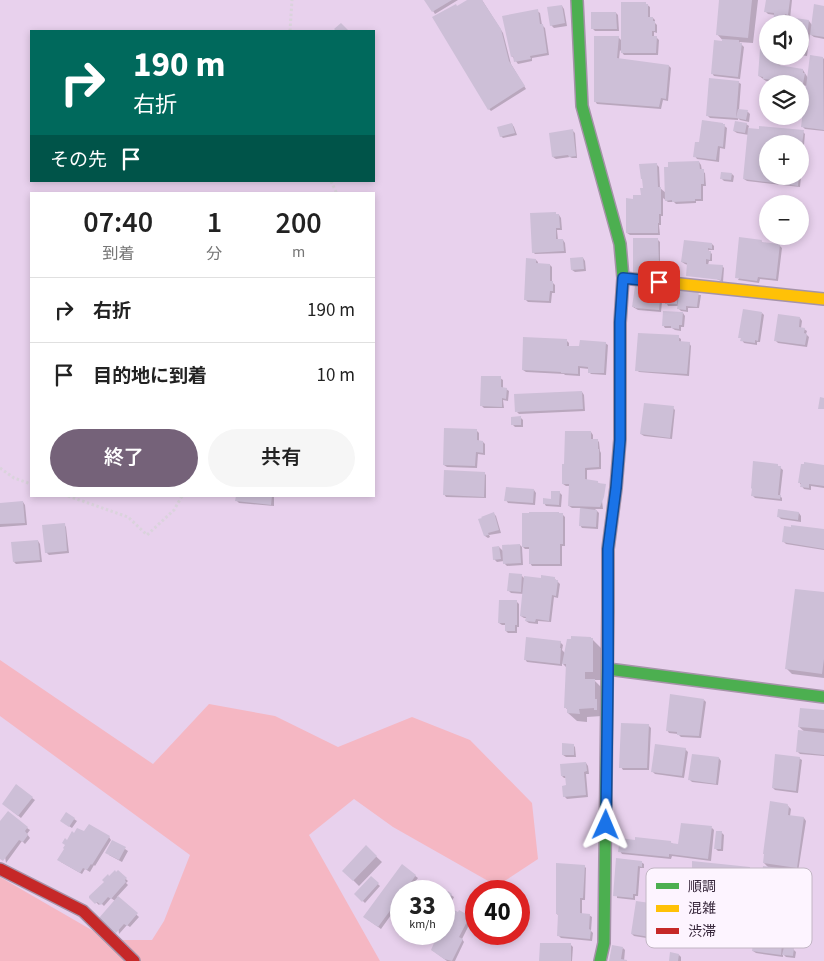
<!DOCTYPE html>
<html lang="ja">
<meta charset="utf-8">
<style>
:root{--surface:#fff;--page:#f6f6f6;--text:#222;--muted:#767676;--line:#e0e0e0;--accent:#756279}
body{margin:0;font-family:"Source Sans 3","Noto Sans JP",sans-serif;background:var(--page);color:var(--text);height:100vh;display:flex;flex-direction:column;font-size:19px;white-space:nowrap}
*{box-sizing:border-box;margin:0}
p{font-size:16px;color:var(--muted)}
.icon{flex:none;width:28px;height:28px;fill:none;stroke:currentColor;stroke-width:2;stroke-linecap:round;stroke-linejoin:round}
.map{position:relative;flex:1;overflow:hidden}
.side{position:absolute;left:30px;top:192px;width:345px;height:305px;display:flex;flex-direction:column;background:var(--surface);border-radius:0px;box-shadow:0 2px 8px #0003}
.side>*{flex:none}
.top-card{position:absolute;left:30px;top:30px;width:345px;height:152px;border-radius:0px;box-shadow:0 2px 8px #0003;background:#00695c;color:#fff;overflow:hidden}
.buttons{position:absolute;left:759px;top:15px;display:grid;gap:10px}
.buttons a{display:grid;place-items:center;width:50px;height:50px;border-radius:50%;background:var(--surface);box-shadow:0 2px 8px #0003;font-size:25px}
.speed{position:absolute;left:390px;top:880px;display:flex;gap:10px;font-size:25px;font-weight:700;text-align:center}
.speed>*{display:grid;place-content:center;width:65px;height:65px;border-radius:50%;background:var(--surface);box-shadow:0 2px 8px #0003;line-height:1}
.speed small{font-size:12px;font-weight:400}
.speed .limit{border:8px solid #d22;background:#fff;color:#111}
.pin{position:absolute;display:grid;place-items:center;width:42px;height:42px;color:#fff;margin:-21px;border-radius:10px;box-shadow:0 2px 8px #0006}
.me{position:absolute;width:55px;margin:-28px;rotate:1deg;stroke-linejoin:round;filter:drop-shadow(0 0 4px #0008)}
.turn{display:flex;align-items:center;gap:18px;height:105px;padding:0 20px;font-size:22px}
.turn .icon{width:65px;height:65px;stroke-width:2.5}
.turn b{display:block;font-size:35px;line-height:42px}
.then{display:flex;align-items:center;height:48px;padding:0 20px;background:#0003;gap:10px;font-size:19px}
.eta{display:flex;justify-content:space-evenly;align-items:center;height:85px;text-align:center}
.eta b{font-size:30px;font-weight:600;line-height:35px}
.primary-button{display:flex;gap:10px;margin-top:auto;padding:10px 20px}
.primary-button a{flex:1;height:58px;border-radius:30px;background:var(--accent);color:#fff;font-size:20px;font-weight:600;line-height:58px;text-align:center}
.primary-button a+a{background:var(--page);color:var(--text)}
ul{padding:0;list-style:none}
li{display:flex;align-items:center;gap:15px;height:65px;padding:0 20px;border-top:1px solid var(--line)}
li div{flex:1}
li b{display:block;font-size:19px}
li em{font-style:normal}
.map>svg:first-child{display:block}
.green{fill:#f5b7c3}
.shadow{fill:#0003;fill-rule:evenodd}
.building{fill:#cdbfd7}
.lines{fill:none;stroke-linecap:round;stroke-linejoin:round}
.fast-casing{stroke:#a593a8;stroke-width:14}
.slow-casing{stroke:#a593a8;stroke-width:14}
.jam-casing{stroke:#a593a8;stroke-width:14}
.path{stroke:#dad3dc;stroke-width:3;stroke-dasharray:2.5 2.5;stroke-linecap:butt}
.fast{stroke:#4caf50;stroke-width:11}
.slow{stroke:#ffc107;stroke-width:11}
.jam{stroke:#c62828;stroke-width:11}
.route-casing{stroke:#114b97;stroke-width:12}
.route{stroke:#1a73e8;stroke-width:9}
.key{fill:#fdf4ff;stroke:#c2b6c4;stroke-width:1}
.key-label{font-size:14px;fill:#37273b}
</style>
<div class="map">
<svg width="824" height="961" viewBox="0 0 824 961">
<rect width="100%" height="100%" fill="#e8d1ed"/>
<path class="green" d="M0,660L153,764L209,704L275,716L338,747L412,717L470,740L532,803L538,859L497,886L393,827L354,799L309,835L380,961H0V877L109,940H152L164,921L190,855L0,716Z"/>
<path class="shadow" d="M426,0H458L435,14Z
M470,0H482L503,33L511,64L526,89L491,111L489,109L457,7Z
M721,0H758L753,43L739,42L744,47L740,79L714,76L712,73L725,43L717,34Z
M767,0H792L790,19L809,21L812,25L824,7V39L814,37L810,34L807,56L800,55V24H774L775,15L768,14L766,12Z
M645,3L650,7V18H653L655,20V23L657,25V33L654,32V37H656L659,40L658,55H624L620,50L619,59L669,66L671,68L668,101L663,100L661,109L597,104L595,101L618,37L622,41Z
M562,6L564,9L567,26L554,28L551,25Z
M537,11L540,13L542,25L545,28L549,55L532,58V61L518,64L512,56Z
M616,13L618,15L619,31H595L593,29Z
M768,56H782L780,67L803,70L808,78L823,58L824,59V131L805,129L802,126L807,86L800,85V84L766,81L759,76Z
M738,82L741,84L739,110L748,112L750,114L749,122L740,120L738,118V120L710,118L707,115Z
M512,124L514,127L517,135L503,138L501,136Z
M722,124L727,128L725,149L720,148L719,162L697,159L695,156L700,144Z
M746,124L749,126L748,129L803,132L805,134L800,187L747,181L744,179L749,135L737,133L734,131ZM768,144H800V176H768Z
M572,130L575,133L577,158H572L570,157L556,159L553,157Z
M699,162L701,165L702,171L705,173L706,186H703V201H696V203L676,204L674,202H668L663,198V216H661V225H659L660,235H630L627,233L635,200L643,197L644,189L643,180L642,179L657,165L659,167L660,188L666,193Z
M732,174L734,176L733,182L724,181L722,179Z
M559,215L561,218L562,230H557L558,240H563L565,243L566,253L535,254L533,252Z
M658,240L660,242V264H658V276H636Z
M761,241L763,243L779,245L782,248L778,281L760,279L759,283L738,280Z
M712,244L714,246V250H708L712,254V261H709L708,265L722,266L724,268L723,282L688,265L685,264L682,262Z
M583,258L585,261L586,271L575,272L572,270Z
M536,260L538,262V264L550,265L552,267V282L555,285V293H552L551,303L528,302L525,299Z
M636,287L701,295L699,308H688V312L681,311L679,309V306H668L666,302H662L661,312L638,310L633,307Z
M683,313L685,316L684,327H681V331L675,330L672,328H665L663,325Z
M762,313L764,315L760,342H757V345L744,343L740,337Z
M800,318L802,321L801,328L804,329L807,331L806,334L809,337L807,347L778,343L776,341Z
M678,337L681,339V342L689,343L691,346L689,376L639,372L637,370Z
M567,341L569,343V347H581L605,343L608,345L606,375L591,374L589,372V369L580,368V376L565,375L564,374L526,372L523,370Z
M500,378L503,380V389H506L509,391L508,401L503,400L504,408H484L481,405Z
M582,392L584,395L585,411L519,414L517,412Z
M673,408L675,410L672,439L644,436L641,434Z
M521,418L523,420V427H515L513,425Z
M477,431L479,433V442H483L485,444V455L478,454L477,468L447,467L444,465Z
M591,432L593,435V440H597L599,442L600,451L601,453V469L587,470V481L597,482L600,484L603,509H595L599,513L598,529L582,528L580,525L581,508H572L569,506L570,486H566L563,484Z
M777,465L783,470L780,496L782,498V501L755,498L753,496Z
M824,466V488L811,486V490L804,489L799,482Z
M484,473L486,475V498L446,497L444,494Z
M534,490L536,493L535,505L508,503L506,500Z
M559,492L562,495L561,507L546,506L544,503L552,500Z
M237,496H274V506L239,503L237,501Z
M23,502L25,505L27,525L0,527V504Z
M799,513L801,516V522L781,519L779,517Z
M494,514L496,516L501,533L489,535L490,537L488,538L485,536Z
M563,515L565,517V546H562V566H532L530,563V549H525L523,547Z
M64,524L66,527L69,553L49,555L46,552Z
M824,531V550L786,544L784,542Z
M38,541L40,544L42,562L16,564L14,562Z
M520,545L522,547L523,565L507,566L504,563V561L497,562L494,559L499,547L504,552Z
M521,575L524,578L542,579L554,578L560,584L558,598L554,597L551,622L538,621V624L529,623L526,621L527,618H524L521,616L524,594L511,593L509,591Z
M824,593V678L792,674L787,669Z
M517,602L519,604V627H517V633H508L506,631V625H502L499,623Z
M591,638L601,648V680H594L603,689L602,716L587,717V722L577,721L568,713V710L565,707L567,668L562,663V666L527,662L525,659L560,642L563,645L562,650L565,653Z
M704,700L706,702L701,738L681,737L678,734L669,733L667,730Z
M824,712V756L800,754L798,752L805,732L799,727Z
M648,725L651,728L649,770H623L621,767Z
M573,745L575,747L576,757H566L563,755Z
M685,749L688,752L684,778L655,774L652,771Z
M719,758L721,761L718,785L692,782L690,780Z
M799,758L802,760L798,793L775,790L773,788Z
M586,763L588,766L589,774H586L588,797L567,799L564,796L567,786L566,778H564L562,776Z
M32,798L35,800L21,818L6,806Z
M787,805L791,809L790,816L804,818L806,821L798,872L806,873L808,875L803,915L791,914V916L778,915L784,920L783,922L787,923L790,925L788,935H786L784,948L793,949L796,952L795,958L786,957L783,954V957L756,953L753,951L755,930L753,928L761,915L756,910L763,876L769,868L764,863Z
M74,819L77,821L72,828L64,823Z
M0,823L27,828L30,830L27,834L30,838L25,844L22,841L6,863Z
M712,828L714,830L711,861L672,856L671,859L622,854L620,851L670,842L673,844L679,845Z
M721,832L724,835L723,851H718L715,848Z
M75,834L109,837L111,840L95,866L94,865L90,872L85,869L82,874L61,862L68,841Z
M113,841L128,851L122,862L109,855Z
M366,847L382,862L359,886L344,871Z
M617,860L641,862L644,864V868H640L638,896H635V900L617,898Z
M402,866L418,878L408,891H401V901L381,929L367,919Z
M584,866L586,868L585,900H582V914L589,915L592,917L591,931L593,933L592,941L561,938L558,935L559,916L557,914Z
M749,868L751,870L748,905L711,901L710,904L671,903L669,900L693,872Z
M118,872L128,881L126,883L128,885L117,897L139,917L130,927L127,925L119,934L115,901L111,898L104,906L101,903L99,905L90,897L109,878Z
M371,878L380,886L365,903L356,894Z
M448,893L454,897L452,901L446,896Z
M444,901L454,907L452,910L458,913L459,912L472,919L462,939L464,942L455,961H447L432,950L435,944V936L430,934H444Z
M680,907L682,910L678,932L680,934L679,942H677V943L634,936L632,934Z
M570,944L573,947L572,961H540Z
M623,948L625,950L624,961H610Z
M679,955L681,957V961H670Z"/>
<path class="building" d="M424,0H452L432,12Z
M467,0H482L501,29L509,61L525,86L488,110L432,17L456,4L457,6Z
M719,0H752L748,38L716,35Z
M766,0H790L788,15L785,14L784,24H773L774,13L764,12Z
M621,2H646V4H648V17H653V21H655V31H652V36H657L656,53H621Z
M814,4L824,6V37L810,35Z
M562,5L565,23L550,26L547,7Z
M538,9L540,24H543L547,53L530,56L531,59L514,62L513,56L511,57L502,16Z
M591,12H616L617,29H591Z
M788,17L809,20L805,54L800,53V24H787Z
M341,23L349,31H336L334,29Z
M594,36H619L617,58L669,65L666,99L661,98L659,107L594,102Z
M722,39L739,40V43H742L738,77L711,74L714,40L722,41Z
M762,39L768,40V56H779L778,65L803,69V73H805L803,84H783V81L763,79V77L758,76L760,49H761Z
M810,55L823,57L824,130L801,127Z
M709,78L739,81L736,118L706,116Z
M738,109L748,110L746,120L736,118Z
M702,120L723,123V124H725L723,147L718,146L716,160L693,157L695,142H699Z
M735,121L747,123L745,133L733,131Z
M512,123L515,133L500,137L497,127Z
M759,126L804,130L801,152H800V144H768V176H799L798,186L743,179L748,128L759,129Z
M573,129L576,156L569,157L568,155L552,157L549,133Z
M699,161L700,169H704V184H701V199H695V201L672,202V200L665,201L664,167H668V162Z
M657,163L658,187H661V214H659V223H658V233H626V198L633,199V195H641L640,188H643L642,179H641L639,164Z
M721,172L732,173L731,180L720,179Z
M556,212V214H559L560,228H556V239H563L564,251L532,253L530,213Z
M739,237L762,240L761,242L780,244L776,279L758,277L757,281L735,278Z
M633,238H658L659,262H656V274H633Z
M684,240L712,243V249L708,248V251H711L710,260L706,259V264L723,265L721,280L686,276L687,263L681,262Z
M583,257L584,269L571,270L570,258Z
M526,258L536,259V263L550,264V281H553V291H550L549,301L524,300Z
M635,286L663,290V300H660L659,310L635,308V307H632Z
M665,288L677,289V304H665Z
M680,289L699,291L697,307L686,306V310L677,309Z
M743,309L762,312L758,341L755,340V343L740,341L741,338H738Z
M663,311L683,312L682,325H679V329L671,328V326H662Z
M778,314L800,317L799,327L805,328L804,333L807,334L805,345L774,341Z
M638,333L679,335V341L690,342L687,374L635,371Z
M523,337L567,339V346H579L580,340L606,342L604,373H588V367L578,366V374L561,373V372L522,370Z
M481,376H501V387L507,388L506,399L502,398V407L480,406Z
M582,391L583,409L515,412L514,394Z
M820,397L824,398V409H818Z
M644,403L674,406L670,438L640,434Z
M521,416V425H511V417Z
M444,428L477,429V440L483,441V453L476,452L475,466L443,465Z
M565,431H591V439H598V449H599V467L585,468V479L598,481V483L606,484L604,497L600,507L568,506L569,484H562V464H564Z
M753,461L778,464V466H781L778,495H781L780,499L751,496L752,489L751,488Z
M804,462L824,465V486L809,484V488L800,487L801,483H798L801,464H804Z
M444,470L485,472L484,497L443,495Z
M506,487L534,489L533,503L504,501Z
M551,491H560L559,505L543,504V498L551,499Z
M236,496H272L271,505L235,501Z
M23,501L25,523L0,524V503Z
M580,508L597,510L596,527L579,526Z
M778,509L799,512L798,520L777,517Z
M494,512L499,530L488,533L489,535L484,536L478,519L482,518L481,517Z
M529,512H559V513H563V544H560V564H529V547H522V513H529Z
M65,523L67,551L45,553L42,525Z
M791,525L824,529V549L782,542L784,526L791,527Z
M38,540L40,560L13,562L11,542Z
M520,544L521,563L503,564L502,545Z
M499,546L501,559L493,560L492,547Z
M509,573L522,574L521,592L507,591Z
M541,575L555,577V580H558L556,596L552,595L549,621L536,619L535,622L525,621L526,617L520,616L524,576L541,578Z
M795,589L824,592V659L822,674L785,669Z
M499,600H517V625H515V631H505V623H498Z
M571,636L591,637V638H593V672H585V679H595V699H597V710H594V708L579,709L580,714L567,713V708H564L566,664H562L567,639H571Z
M526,637L561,641L560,648H561L560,664L524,660Z
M670,694L704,699L699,736L677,735V732L666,731Z
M800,708L824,710V729L798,727Z
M621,723L649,724L647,768H619Z
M798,730L824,733V755L796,752Z
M562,743L574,744V755H562Z
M655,744L686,748L682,776L651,772Z
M692,754L719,757L716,784L688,780Z
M775,754L800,757L796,791L772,788Z
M586,762L587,771L584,772L586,795L563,797L562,786L566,785L565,776H561L560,764Z
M16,784L33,797L18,816L2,804Z
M770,801L788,804L787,806H789L788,815L804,817L797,868L763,863L764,854H763Z
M8,811L28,827L25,831L28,835L23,842L19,840L3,861L0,859V821Z
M66,812L75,818L69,827L60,821Z
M681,823L712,826L708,859L669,854V857L618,852L620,838L635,840V837L671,841V843L678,844Z
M89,824L110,836L92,865L91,864L87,870L83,868L80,873L57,860L64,849L63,848L65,845L62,843L65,838L67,840L72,831L74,833L77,828L84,831Z
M716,831H722L721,849H714Z
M112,840L126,847L119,860L105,853Z
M366,845L377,856L353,881L342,871Z
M616,858L642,861V867L638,866L636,894H633V898L613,896Z
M692,861L750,867L746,903L709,900L708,902L668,901V870L692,871Z
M556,863L585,865L583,898H580V913L590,914L589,929L591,930L590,939L557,936L558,914H556Z
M402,864L416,875L405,891H401V896L378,927L363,917Z
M763,866L806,871L801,913L789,912V915L755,911L759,875H762Z
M115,870L116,872L118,870L127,878L125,880L126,882L111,899L108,897L101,905L97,902L95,904L89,898V896L104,882L102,880L108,874L109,876Z
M371,876L379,883L362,902L354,894Z
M422,885L431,891H417Z
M448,891L452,894L449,899L445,897Z
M118,896L138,913L127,926L124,924L116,933L99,918Z
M444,899L453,903L450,908L458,912L459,910L470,916L459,937L463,939L452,961L444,959L431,950L434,943L430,941L434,935L430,934H444Z
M636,901L657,904V902L680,906L676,930H678L677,940H675V941L631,934Z
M753,913L782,916L781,921L788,922L786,933H783L781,955L752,951L755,928H751Z
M540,943H571V961H539Z
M612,945L623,947L621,959L627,960V961H609Z
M784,947L794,948L793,956L782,955Z
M670,952L679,954L678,961H669Z"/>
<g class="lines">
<g class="fast-casing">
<path id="fast" d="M577,0L582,106L620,244L623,278L620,323V419
M608,669L824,697
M600,961L604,943L608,610"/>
</g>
<g class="slow-casing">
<path id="slow" d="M623,278L824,299
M608,610V549L616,488L620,439V419"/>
</g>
<g class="jam-casing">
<path id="jam" d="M0,869L83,911L134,961"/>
</g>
<path class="path" d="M290,31L292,0
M331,181L337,194
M0,468L14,478L31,484
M68,496L128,517L147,535L174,510L182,496"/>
<use href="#fast" class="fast"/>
<use href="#slow" class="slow"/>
<use href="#jam" class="jam"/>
</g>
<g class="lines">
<g class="route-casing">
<path id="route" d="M606,825L608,669V549L616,488L620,440V322L623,278L659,282"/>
</g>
<use href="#route" class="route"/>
</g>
<rect x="646" y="868" width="166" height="80" rx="8" class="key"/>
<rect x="656" y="883" width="23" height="6" fill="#4caf50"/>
<rect x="656" y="905" width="23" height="7" fill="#ffc107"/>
<rect x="656" y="928" width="23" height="6" fill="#c62828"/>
<g class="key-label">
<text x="688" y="891">順調</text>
<text x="688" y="913">混雑</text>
<text x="688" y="936">渋滞</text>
</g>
</svg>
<div class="buttons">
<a><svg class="icon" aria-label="sound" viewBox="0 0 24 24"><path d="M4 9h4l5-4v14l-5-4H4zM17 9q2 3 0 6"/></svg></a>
<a><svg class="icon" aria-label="layers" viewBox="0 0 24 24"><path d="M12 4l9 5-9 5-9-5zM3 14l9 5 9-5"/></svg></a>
<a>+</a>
<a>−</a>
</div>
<div class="speed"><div>33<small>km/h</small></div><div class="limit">40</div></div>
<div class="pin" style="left:659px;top:282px;background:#d93025"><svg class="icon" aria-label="arrive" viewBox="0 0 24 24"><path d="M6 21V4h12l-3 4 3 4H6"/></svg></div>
<svg class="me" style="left:606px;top:825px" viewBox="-20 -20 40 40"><path d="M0-17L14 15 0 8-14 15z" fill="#1a73e8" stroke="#fff" stroke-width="4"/></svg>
<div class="top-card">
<div class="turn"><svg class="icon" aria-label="right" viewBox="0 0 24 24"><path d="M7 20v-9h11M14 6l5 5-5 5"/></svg><div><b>190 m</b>右折</div></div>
<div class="then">その先<svg class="icon" aria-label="arrive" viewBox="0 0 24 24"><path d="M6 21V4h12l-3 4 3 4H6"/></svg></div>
</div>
<section class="side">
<div class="eta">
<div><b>07:40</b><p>到着</p></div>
<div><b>1</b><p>分</p></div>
<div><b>200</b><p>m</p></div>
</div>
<ul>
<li><svg class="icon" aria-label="right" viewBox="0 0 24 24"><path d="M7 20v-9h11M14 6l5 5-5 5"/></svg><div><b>右折</b></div><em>190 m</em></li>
<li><svg class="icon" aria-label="arrive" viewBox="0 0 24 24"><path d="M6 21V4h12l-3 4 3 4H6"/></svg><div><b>目的地に到着</b></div><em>10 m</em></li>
</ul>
<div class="primary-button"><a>終了</a><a>共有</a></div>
</section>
</div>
